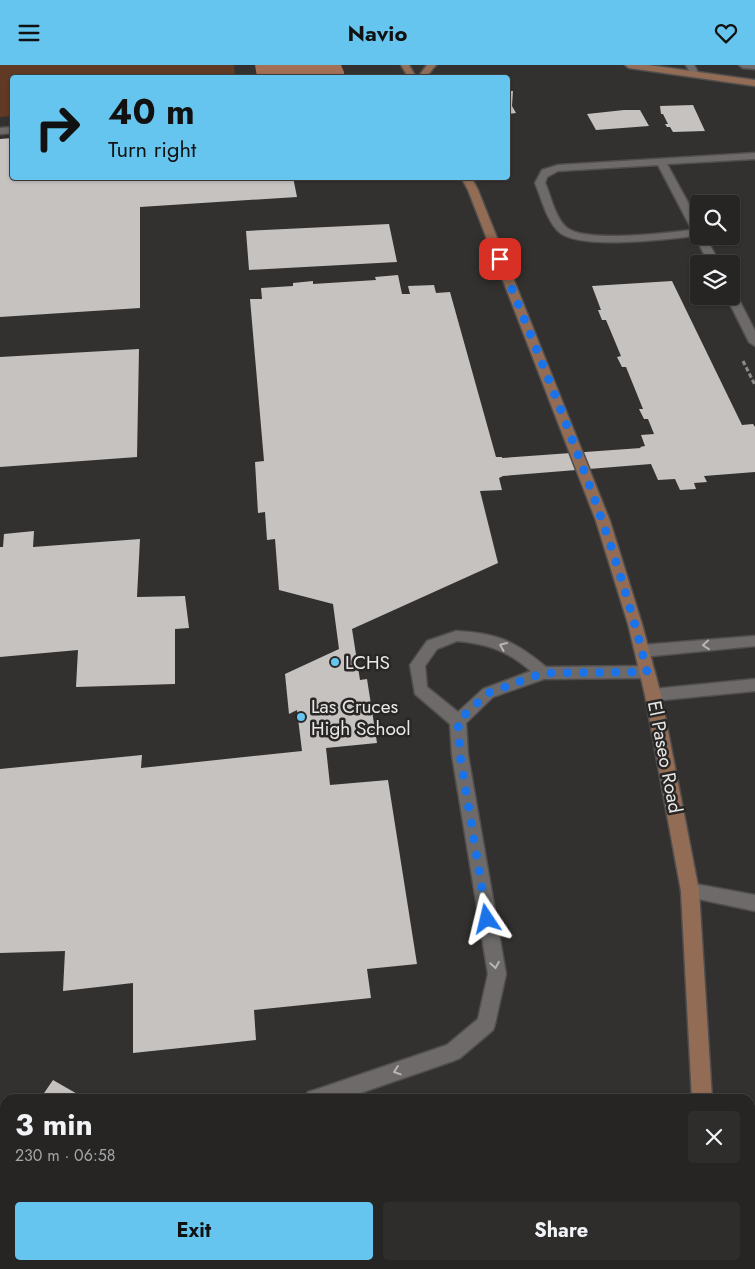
<!DOCTYPE html>
<meta charset="utf-8">
<style>
:root{--surface:#262523;--page:#2e2d2b;--text:#f1f3f6;--muted:#a4a5a6;--line:#424241;--accent:#65c5ee}
body{margin:0;font-family:Jost,sans-serif;background:var(--page);color:var(--text);height:100vh;display:flex;flex-direction:column;font-size:19px;white-space:nowrap}
*{box-sizing:border-box;margin:0}
p{font-size:16px;color:var(--muted)}
.icon{flex:none;width:28px;height:28px;fill:none;stroke:currentColor;stroke-width:2;stroke-linecap:round;stroke-linejoin:round}
.map{position:relative;flex:1;overflow:hidden}
.details{position:absolute;left:0px;top:1029px;width:755px;height:176px;display:flex;flex-direction:column;background:var(--surface);border-radius:15px 15px 0 0;box-shadow:0 1px 4px #0004,0 0 0 1px var(--line)}
.details>*{flex:none}
.guide{position:absolute;left:10px;top:10px;width:500px;height:105px;border-radius:5px;box-shadow:0 1px 4px #0004,0 0 0 1px var(--line);background:#65c5ee;color:#111;overflow:hidden}
.tools{position:absolute;left:690px;top:130px;display:grid;gap:10px}
.tools a{display:grid;place-items:center;width:50px;height:50px;border-radius:5px;background:var(--surface);box-shadow:0 1px 4px #0004,0 0 0 1px var(--line);font-size:25px}
.pin{position:absolute;display:grid;place-items:center;width:42px;height:42px;color:#fff;margin:-21px;border-radius:10px;box-shadow:0 2px 8px #0006}
.me{position:absolute;width:55px;margin:-28px;rotate:350deg;stroke-linejoin:round;filter:drop-shadow(0 0 4px #0008)}
.turn{display:flex;align-items:center;gap:18px;height:105px;padding:0 15px;font-size:22px}
.turn .icon{width:65px;height:65px;stroke-width:2.5}
.turn b{display:block;font-size:35px;line-height:42px}
.round{display:grid;place-items:center;flex:none;width:52px;height:52px;border-radius:5px;background:var(--page)}
.head{display:flex;align-items:center;justify-content:space-between;height:85px;padding:0 15px}
h1{font-size:30px;font-weight:700;line-height:38px}
.action{display:flex;gap:10px;margin-top:auto;padding:10px 15px}
.action a{flex:1;height:58px;border-radius:5px;background:var(--accent);color:#111;font-size:20px;font-weight:700;line-height:58px;text-align:center}
.action a+a{background:var(--page);color:var(--text)}
header{display:flex;justify-content:space-between;align-items:center;height:65px;padding:0 15px;background:var(--accent);color:#111;font-size:22px;font-weight:700}
.map>svg:first-child{display:block}
.green{fill:#603a25}
.water{fill:#a37055}
.building{fill:#c5c2c0}
.lines{fill:none;stroke-linecap:round;stroke-linejoin:round}
.lane-casing{stroke:#514f4e;stroke-width:3}
.street-casing{stroke:#514f4e;stroke-width:3}
.secondary-casing{stroke:#514f4e;stroke-width:3}
.path{stroke:#8d8b8a;stroke-width:3;stroke-dasharray:4.5 2.5;stroke-linecap:butt}
.lane{fill:#6d6a69;fill-rule:evenodd}
.street{fill:#6d6a69;fill-rule:evenodd}
.secondary{fill:#926c54;fill-rule:evenodd}
.oneway{stroke:#b7b5b5}
.route{stroke:#1a73e8;stroke-width:9;stroke-dasharray:0 16.2}
.poi-dot{fill:#65c5ee;stroke:#292726;stroke-width:2}
.labels{text-anchor:middle;dominant-baseline:central;stroke-width:5;stroke-linejoin:round;paint-order:stroke}
.poi-label{font-size:19px;fill:#e9e7e7;stroke:#292726;text-anchor:start}
.street-label{font-size:19px;fill:#e9e7e7;stroke:#292726}
</style>
<header><svg class="icon" aria-label="menu" viewBox="0 0 24 24"><path d="M4 6h16M4 12h16M4 18h16"/></svg>Navio<svg class="icon" aria-label="heart" viewBox="0 0 24 24"><path d="M12 20l-8-8c-3-5 5-10 8-4 3-6 11-1 8 4z"/></svg></header>
<div class="map">
<svg width="755" height="1204" viewBox="0 0 755 1204">
<rect width="100%" height="100%" fill="#33312f"/>
<path class="green" d="M0,0H234L235,12H12V51L0,52Z"/>
<path class="water" d="M255,0H341L344,7V12H257Z
M341,1200H546L545,1204H341Z"/>
<path class="building" d="M508,26H513L512,41L516,48L508,49Z
M693,40L705,66L673,67L670,62H667L665,59H668L663,49H661L660,41Z
M624,45H640L649,61L596,65L587,49Z
M12,73V112H293L297,132L140,142V243L0,252V74Z
M389,159L397,197L249,205L246,166Z
M398,210L402,229H410L408,221L434,220L436,228L450,227L496,392H502V393L641,383L640,382L645,381L641,370L654,369L648,354H644L639,344H643L626,302H622L617,292L621,291L606,255H602L598,245H601L592,221L672,216L742,360L753,359L755,362V407L704,411L707,417L694,418L696,424L680,425L675,414L658,415L651,399L503,411L499,413L502,425L480,426L498,498L352,564L360,615L367,614L377,678L326,683L330,720L388,715L417,899L367,904L371,933L254,945L256,975L133,988V918L63,926L65,886L0,888V704L142,690L141,703L302,686L297,645L289,649L285,609L339,584L333,539L279,525L275,474L267,475L265,447L258,448L255,397L264,396L250,234H262L261,223L293,221V218L313,216V219L376,215L375,212Z
M139,284L137,392L0,402V292Z
M34,466L33,482L140,474L137,532L185,531L189,563L175,564V619L76,622L78,585L0,592V482H3L4,469Z
M53,1015L86,1034H40Z
M5,1081V1142L0,1139V1088Z"/>
<g class="lines">
<g class="lane-casing">
<path id="lane" d="M686,0H694L699,9L698,11H692Z
M739,0H755V4L743,3Z
M12,62V68L0,69V63Z
M755,88V94L667,99L699,158V171H705L720,199H709L695,171C667,174 578,186 558,166C546,154 542,134 535,118L542,105L558,100ZM658,100L692,165C667,168 586,178 567,163C555,153 551,131 545,118L547,112L558,106Z
M731,228L737,231L755,266V281L749,277L726,231H731Z
M456,566C497,568 515,576 546,602L647,601L652,603L655,607L652,611L647,613L544,614L493,632L466,658L468,690L506,909L495,959L493,965L460,993L453,996L343,1034H305L308,1027L315,1025L447,980L478,954L488,909L452,690L450,659L415,629L410,600L427,576ZM457,576C489,579 506,585 531,606L483,624L458,647L427,622L425,601L437,584Z
M755,571V581L642,592L637,590L635,586L637,582L642,580Z
M755,614V626L653,636L648,634L645,630L648,626L653,624Z
M750,1170L755,1172V1192L750,1190Z
M205,1200H227V1204H205Z"/>
</g>
<g class="street-casing">
<path id="street" d="M690,818L755,830V846L684,831L681,826L684,821Z"/>
</g>
<g class="secondary-casing">
<path id="secondary" d="M401,0H409L416,12H408Z
M427,0H436L426,12H418Z
M625,0H648L755,15V21L629,3Z
M461,112H471L478,125L610,456L642,559L661,630L699,826L712,1034H692L681,826L645,630L628,559L596,456L468,125Z
M701,1200H723V1204H701Z"/>
</g>
<path class="path" d="M743,296L755,320"/>
<use href="#lane" class="lane"/>
<use href="#street" class="street"/>
<use href="#secondary" class="secondary"/>
</g>
<defs><path id="oneway-chevron" d="M-2-3.5L2.5 0L-2 3.5" fill="none" stroke-width="1.6" stroke-linecap="round" stroke-linejoin="round" transform="scale(1.25)"/></defs>
<g class="oneway">
<use href="#oneway-chevron" transform="translate(706 580) rotate(175)"/>
<use href="#oneway-chevron" transform="translate(503 581) rotate(-157)"/>
<use href="#oneway-chevron" transform="translate(495 900) rotate(81)"/>
<use href="#oneway-chevron" transform="translate(397 1006) rotate(161)"/>
</g>
<g class="lines">
<path class="route" d="M487,854L460,690L458,656L488,628L543,608L647,607C613,464 554,329 500,194"/>
</g>
<g class="poi-dot">
<circle cx="335" cy="597" r="5"/>
<circle cx="301" cy="652" r="5"/>
</g>
<g class="labels">
<g class="poi-label">
<text x="345" y="597">LCHS</text>
<text x="311" y="641">Las Cruces<tspan x="311" dy="22">High School</tspan></text>
</g>
<g class="street-label">
<text transform="translate(665 692) rotate(79)">El Paseo Road</text>
</g>
</g>
</svg>
<div class="tools">
<a><svg class="icon" aria-label="search" viewBox="0 0 24 24"><circle cx="10" cy="10" r="6"/><path d="M15 15l6 6"/></svg></a>
<a><svg class="icon" aria-label="layers" viewBox="0 0 24 24"><path d="M12 4l9 5-9 5-9-5zM3 14l9 5 9-5"/></svg></a>
</div>
<div class="pin" style="left:500px;top:194px;background:#d93025"><svg class="icon" aria-label="arrive" viewBox="0 0 24 24"><path d="M6 21V4h12l-3 4 3 4H6"/></svg></div>
<svg class="me" style="left:487px;top:854px" viewBox="-20 -20 40 40"><path d="M0-17L14 15 0 8-14 15z" fill="#1a73e8" stroke="#fff" stroke-width="4"/></svg>
<div class="guide">
<div class="turn"><svg class="icon" aria-label="right" viewBox="0 0 24 24"><path d="M7 20v-9h11M14 6l5 5-5 5"/></svg><div><b>40 m</b>Turn right</div></div>
</div>
<section class="details">
<div class="head"><div><h1>3 min</h1><p>230 m · 06:58</p></div><a class="round"><svg class="icon" aria-label="close" viewBox="0 0 24 24"><path d="M6 6l12 12M18 6L6 18"/></svg></a></div>
<div class="action"><a>Exit</a><a>Share</a></div>
</section>
</div>
